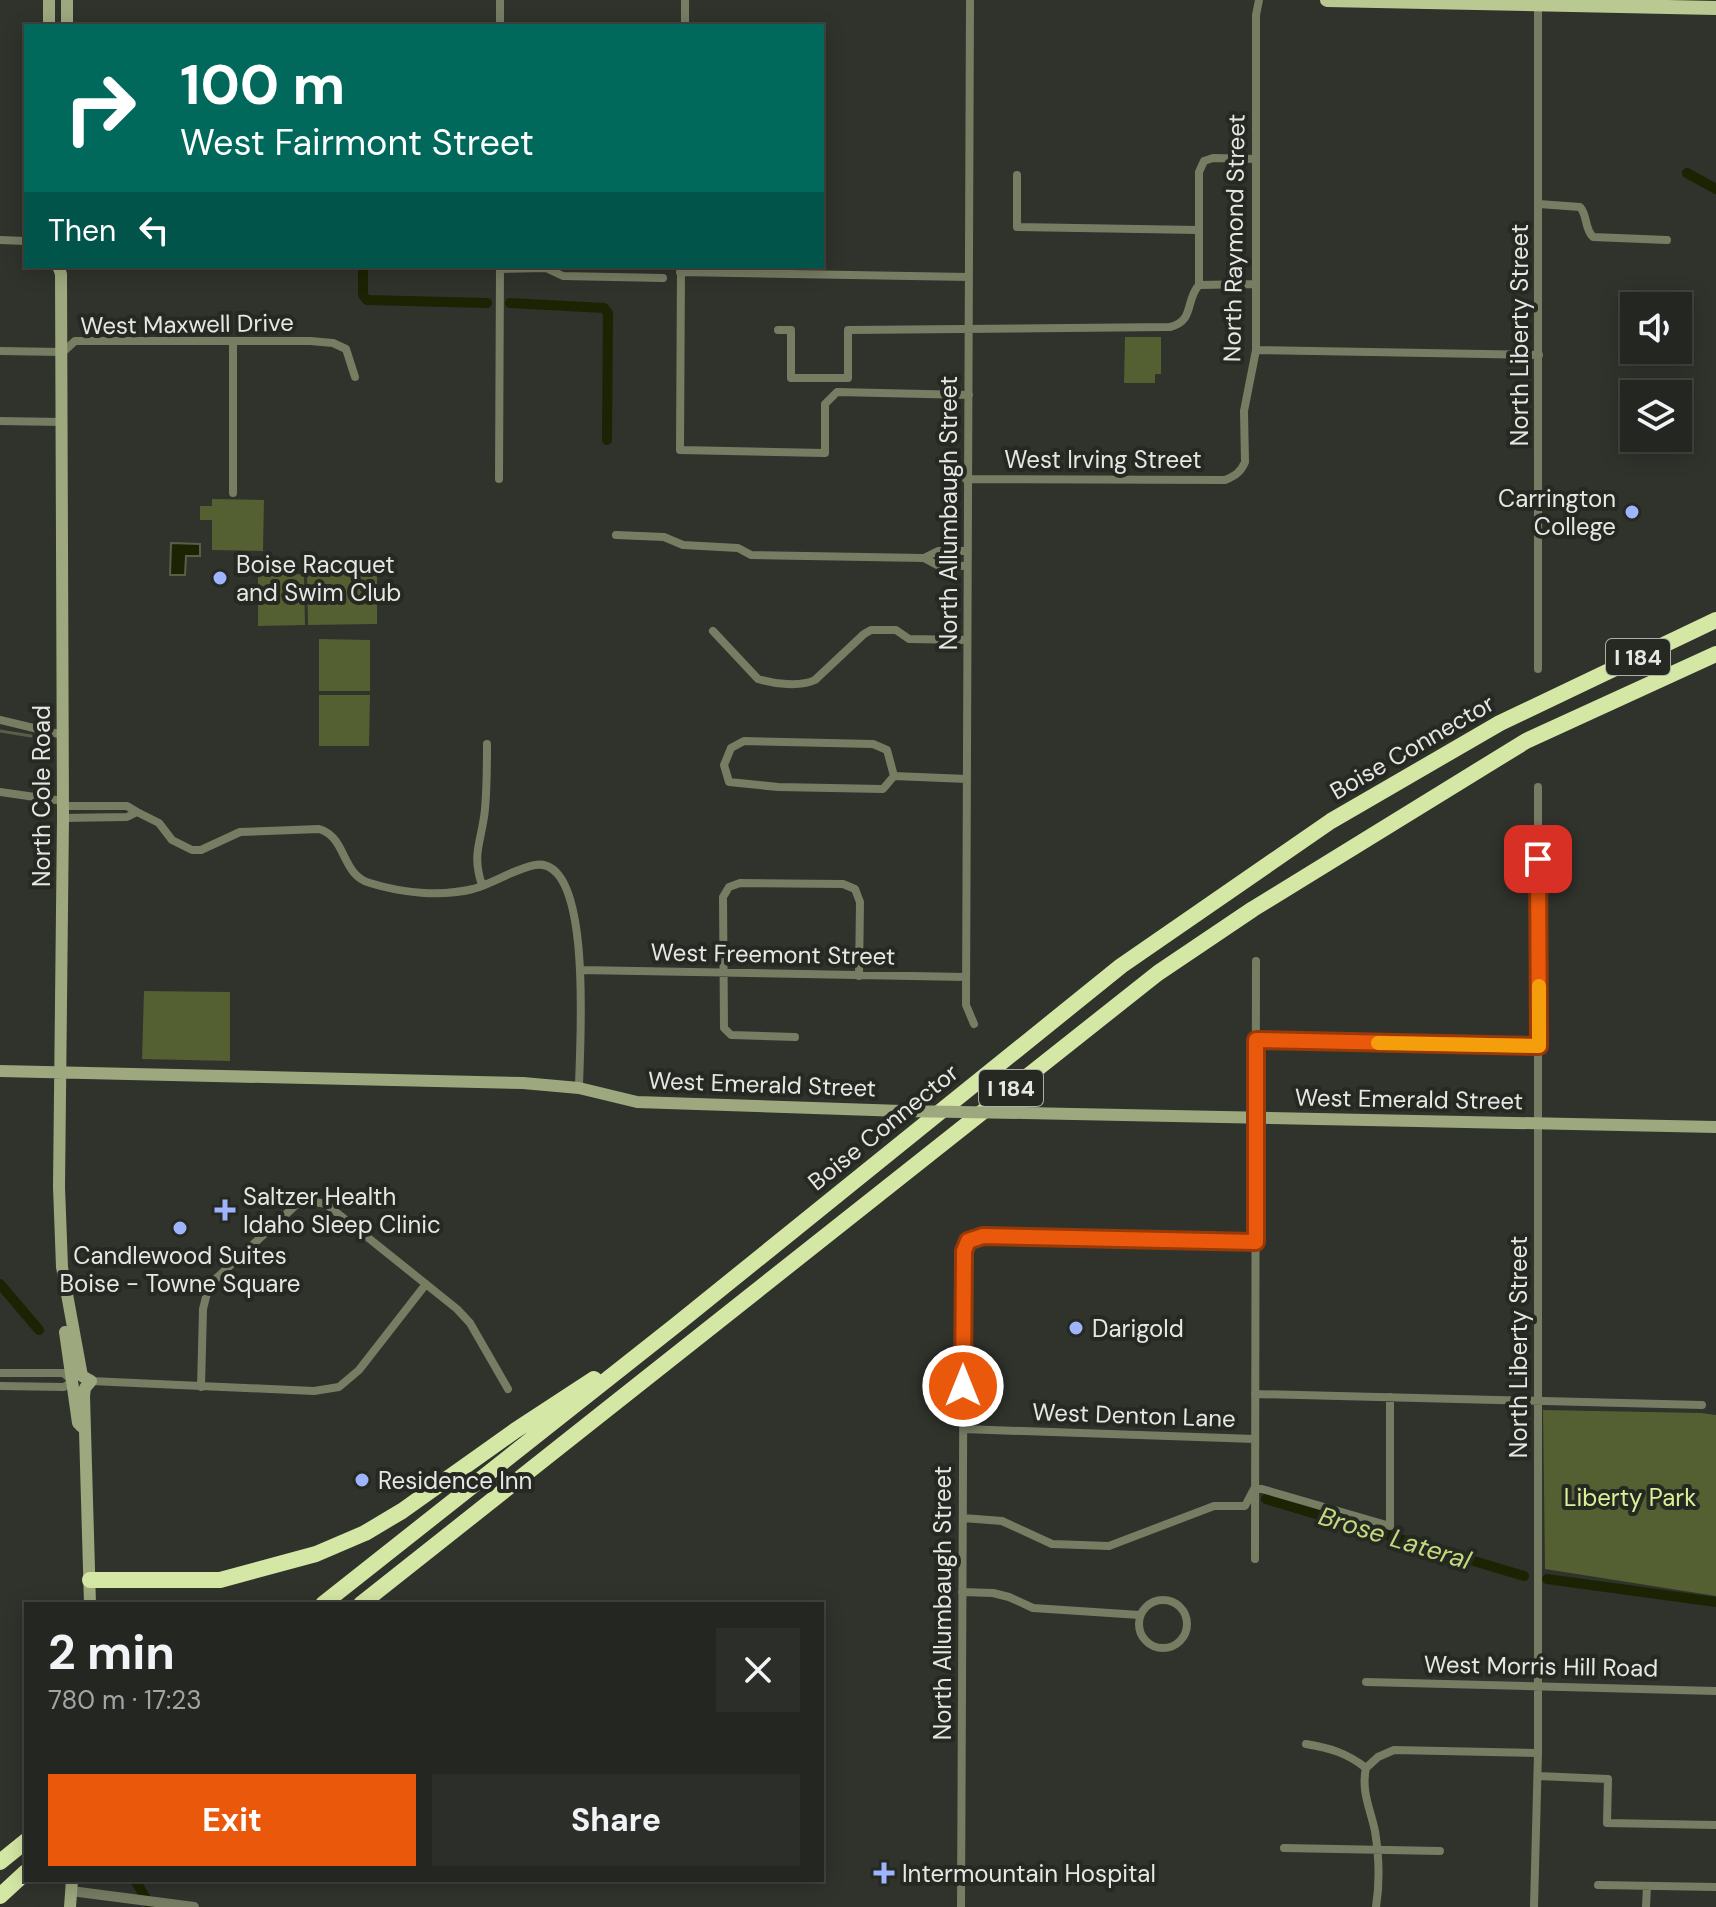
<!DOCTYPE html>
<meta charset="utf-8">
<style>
:root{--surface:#242621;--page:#2c2e2a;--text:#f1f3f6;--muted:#a3a5a5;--line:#41433f;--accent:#ea580c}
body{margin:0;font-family:"DM Sans",sans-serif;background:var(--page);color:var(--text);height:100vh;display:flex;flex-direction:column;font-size:30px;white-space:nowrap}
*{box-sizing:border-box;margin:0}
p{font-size:26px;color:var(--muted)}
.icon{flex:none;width:44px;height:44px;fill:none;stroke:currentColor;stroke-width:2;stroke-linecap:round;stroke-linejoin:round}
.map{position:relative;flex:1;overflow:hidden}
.sheet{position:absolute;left:24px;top:1602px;width:800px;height:280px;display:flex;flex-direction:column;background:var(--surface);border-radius:0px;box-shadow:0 4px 20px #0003,0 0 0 2px var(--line)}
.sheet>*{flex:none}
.top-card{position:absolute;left:24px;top:24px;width:800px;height:244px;border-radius:0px;box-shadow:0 4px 20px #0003,0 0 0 2px var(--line);background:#00695c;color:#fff;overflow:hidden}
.tools{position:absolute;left:1620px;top:292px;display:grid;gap:16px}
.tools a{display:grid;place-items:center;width:72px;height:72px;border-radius:0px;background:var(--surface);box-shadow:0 4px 20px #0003,0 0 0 2px var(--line);font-size:40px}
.pin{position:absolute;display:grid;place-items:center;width:68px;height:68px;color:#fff;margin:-34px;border-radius:16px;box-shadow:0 4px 12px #0006}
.me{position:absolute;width:88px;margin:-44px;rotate:0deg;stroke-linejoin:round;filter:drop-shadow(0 0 6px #0008)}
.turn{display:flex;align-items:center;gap:28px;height:168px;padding:0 24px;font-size:36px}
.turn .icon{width:104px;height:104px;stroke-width:2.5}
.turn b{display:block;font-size:56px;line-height:68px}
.then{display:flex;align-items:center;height:76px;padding:0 24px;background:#0003;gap:16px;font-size:30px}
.round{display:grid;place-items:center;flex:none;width:84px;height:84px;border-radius:0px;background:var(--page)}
.headline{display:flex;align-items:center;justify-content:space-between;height:136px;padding:0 24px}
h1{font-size:48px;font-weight:700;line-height:60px}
.button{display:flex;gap:16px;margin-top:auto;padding:16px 24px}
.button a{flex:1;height:92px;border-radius:0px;background:var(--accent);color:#fff;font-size:32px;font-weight:700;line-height:92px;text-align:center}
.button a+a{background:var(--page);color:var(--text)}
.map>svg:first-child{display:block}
.green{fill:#545f32}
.water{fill:#1c2303;stroke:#595e46;stroke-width:2}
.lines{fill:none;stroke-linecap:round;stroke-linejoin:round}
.stream{stroke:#595e46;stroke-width:3}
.canal{stroke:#1c2303;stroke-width:10}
.minor{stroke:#767d63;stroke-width:8}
.tertiary{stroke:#767d63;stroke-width:10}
.secondary{stroke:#9da87e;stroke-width:12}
.primary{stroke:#bac992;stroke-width:14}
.motorway{stroke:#d5e7a5;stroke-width:16}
.secondary-bridge{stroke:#9da87e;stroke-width:12}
.route-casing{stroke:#983908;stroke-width:20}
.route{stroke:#ea580c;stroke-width:14}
.slow{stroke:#f59e0b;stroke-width:14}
.poi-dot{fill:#9eb4fd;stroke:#262822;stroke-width:3}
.labels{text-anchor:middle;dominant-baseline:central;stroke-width:8;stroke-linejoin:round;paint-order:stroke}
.shield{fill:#262822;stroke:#acaeaa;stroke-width:2}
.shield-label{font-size:22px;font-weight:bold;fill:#e6e7e4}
.street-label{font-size:24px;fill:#e6e7e4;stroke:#262822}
.poi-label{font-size:24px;fill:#e6e7e4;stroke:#262822;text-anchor:start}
.park-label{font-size:24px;fill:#d9f095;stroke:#262822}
.water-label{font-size:26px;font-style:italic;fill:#c2d97e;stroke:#262822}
</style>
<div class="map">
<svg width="1716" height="1907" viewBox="0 0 1716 1907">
<rect width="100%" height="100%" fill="#30322c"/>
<path class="green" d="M1125,337H1161V374H1155V383H1124Z
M212,499L264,500L263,551L212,550V520H200V506H212Z
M377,573V624L308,625L307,574Z
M304,574L305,625L258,626V575Z
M319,639L370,640V691H319Z
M319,695H370L369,746H319Z
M144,991L230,992V1061L142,1059Z
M1543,1410L1701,1413L1716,1415V1596L1545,1569Z"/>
<path class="water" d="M171,543L200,544V556H186L185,575H170Z"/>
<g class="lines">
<path class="stream" d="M0,731L31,736"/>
<path class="canal" d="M1687,173L1716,189
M363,266V295L367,300L487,303
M510,303L604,308L608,313L607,440
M0,1284L39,1330
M1266,1499L1524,1576
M1547,1579L1716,1602
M135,1880L151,1907"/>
<path class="minor" d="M500,0V26
M970,0L966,1005L974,1024
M1538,1V669
M685,26V0
M1017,175V227L1199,230
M1539,204L1580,207C1588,216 1584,228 1593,237L1667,240
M0,240L26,241
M681,266L680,450L825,453V404L837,392L969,395
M500,269L546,268L563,276L663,278
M680,272L969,277
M1199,285V172L1204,161L1213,158L1256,159
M778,330H791V378H848V330L1170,327C1195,321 1185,300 1199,285L1256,284
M1256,350L1539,355
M0,351L63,352L75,341H310L333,343L346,349L355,377
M0,421L63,422
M499,479L500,266
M966,479L1225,480C1235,476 1241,472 1245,462L1244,411L1256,350V15L1259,0
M233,493V341
M616,535L664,537L683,545L738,548L751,555L924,558
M967,566L937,565L924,558L938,551H968
M713,631L758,679C774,684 800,687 815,680L864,634L871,630H896L909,639L967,640
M0,720L63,735
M744,741L873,744L887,750L894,776L883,789L778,787L729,782L724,765L731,748Z
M894,776L967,779
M0,792L63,801
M63,806H127L137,812L127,817L63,818
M137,812L159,823L172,840L192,850H201L240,832L319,829C347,837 341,875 370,883C402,893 440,897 473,889C494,883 514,869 535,865C595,855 579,1055 579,1088
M482,885C471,853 482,841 485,809C487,787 487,765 487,744
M580,970L966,977
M795,1037L731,1035L724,1028L723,897L729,887L740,883L843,884L855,889L860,902L859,976
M1256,1040L1539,1046
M0,1373H63L73,1381L64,1387L0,1386
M91,1381L314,1391L339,1387L359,1370L426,1284
M201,1387L203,1309L209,1285L296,1205L310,1201L326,1204L457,1309L470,1323L508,1389
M1255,1394L1702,1405
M963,1429L1255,1439
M963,1518L1002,1521L1052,1544L1109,1546L1214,1506H1245L1255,1487L1390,1526V1397
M1255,1559L1256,961
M962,1592L993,1593L1009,1597L1033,1608L1140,1615
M1139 1624a24 24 0 1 1 48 0a24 24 0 1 1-48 0Z
M1366,1682L1716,1691
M1306,1744C1330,1748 1347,1753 1366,1768
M1538,1776L1608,1779L1607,1823L1716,1825
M1284,1848L1440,1851
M1598,1885L1716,1887
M961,1907L964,1251L968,1241L983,1236L1256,1242
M1376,1907C1380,1882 1379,1856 1375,1831C1370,1808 1361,1791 1366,1768L1378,1757L1394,1750L1538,1753
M1534,1907L1538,1753V787
M1646,1907L1647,1886"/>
<path class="tertiary" d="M71,1891L194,1907"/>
<path class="secondary" d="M67,0V26
M49,26V0
M58,266L61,274L63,818L59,1187L62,1267L82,1376L91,1381
M0,1071L523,1083L579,1088L637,1102L902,1111
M1024,1113L1716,1127
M65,1332L78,1423L82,1427
M90,1604L84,1396L85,1388L91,1381
M70,1907L72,1880"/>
<path class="primary" d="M1327,0L1716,8"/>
<path class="motorway" d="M90,1580H220L316,1554L365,1533L402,1511L516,1430L594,1379
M323,1604L676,1325L1121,966L1331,821L1500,723L1716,620
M361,1604L1158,973L1253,909L1526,741L1716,654
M0,1862L26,1841
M0,1896L26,1872"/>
<path class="secondary-bridge" d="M902,1111L1024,1113"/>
</g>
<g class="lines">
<g class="route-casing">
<path id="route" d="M963,1386L964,1251L968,1241L983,1236L1256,1242V1040L1539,1046L1538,859"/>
</g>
<use href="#route" class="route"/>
<path class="slow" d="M1378,1043L1539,1046V986"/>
</g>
<g class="poi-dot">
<circle cx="1632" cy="512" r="8"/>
<circle cx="220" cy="578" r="8"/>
<path d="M221 1198h8v8h8v8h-8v8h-8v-8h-8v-8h8z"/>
<circle cx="180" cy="1228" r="8"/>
<circle cx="1076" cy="1328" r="8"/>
<circle cx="362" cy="1480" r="8"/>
<path d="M880 1861h8v8h8v8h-8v8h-8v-8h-8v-8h8z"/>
</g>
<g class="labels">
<g class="shield">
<rect x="1606" y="639" width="64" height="36" rx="6"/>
<rect x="979" y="1070" width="64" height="36" rx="6"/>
</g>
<g class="shield-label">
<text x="1638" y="657">I 184</text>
<text x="1011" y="1088">I 184</text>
</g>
<g class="street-label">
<text transform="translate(1234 238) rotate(-89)">North Raymond Street</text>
<text transform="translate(187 324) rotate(-1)">West Maxwell Drive</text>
<text transform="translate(1519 335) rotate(-90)">North Liberty Street</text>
<text x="1103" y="459">West Irving Street</text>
<text transform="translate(948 513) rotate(-90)">North Allumbaugh Street</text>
<text transform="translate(1412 747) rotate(-30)">Boise Connector</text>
<text transform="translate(41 796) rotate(-90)">North Cole Road</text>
<text transform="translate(773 954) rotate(1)">West Freemont Street</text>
<text transform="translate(762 1084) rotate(2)">West Emerald Street</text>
<text transform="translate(1409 1099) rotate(1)">West Emerald Street</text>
<text transform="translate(883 1127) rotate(-39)">Boise Connector</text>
<text transform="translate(1518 1347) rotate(-90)">North Liberty Street</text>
<text transform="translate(1134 1415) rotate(2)">West Denton Lane</text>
<text transform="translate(942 1603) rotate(-90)">North Allumbaugh Street</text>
<text transform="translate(1541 1666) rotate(1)">West Morris Hill Road</text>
</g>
<g class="poi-label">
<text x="1616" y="498" text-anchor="end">Carrington<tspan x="1616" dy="28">College</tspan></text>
<text x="236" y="564">Boise Racquet<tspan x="236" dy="28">and Swim Club</tspan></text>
<text x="243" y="1196">Saltzer Health<tspan x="243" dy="28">Idaho Sleep Clinic</tspan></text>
<text x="180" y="1255" text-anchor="middle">Candlewood Suites<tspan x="180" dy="28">Boise - Towne Square</tspan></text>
<text x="1092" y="1328">Darigold</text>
<text x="378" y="1480">Residence Inn</text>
<text x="902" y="1873">Intermountain Hospital</text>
</g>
<g class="park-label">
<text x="1630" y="1497">Liberty Park</text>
</g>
<g class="water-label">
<text transform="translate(1395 1538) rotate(17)">Brose Lateral</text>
</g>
</g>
</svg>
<div class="tools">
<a><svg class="icon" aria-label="sound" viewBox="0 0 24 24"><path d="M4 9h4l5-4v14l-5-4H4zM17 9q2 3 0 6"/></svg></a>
<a><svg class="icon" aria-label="layers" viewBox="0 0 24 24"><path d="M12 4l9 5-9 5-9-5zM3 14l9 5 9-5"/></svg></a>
</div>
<div class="pin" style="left:1538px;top:859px;background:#d93025"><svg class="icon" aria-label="arrive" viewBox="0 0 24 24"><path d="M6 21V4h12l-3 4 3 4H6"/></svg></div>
<svg class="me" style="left:963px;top:1386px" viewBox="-20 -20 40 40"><circle r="17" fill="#ea580c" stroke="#fff" stroke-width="3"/><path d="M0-11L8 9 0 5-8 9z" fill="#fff"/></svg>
<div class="top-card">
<div class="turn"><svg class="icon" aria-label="right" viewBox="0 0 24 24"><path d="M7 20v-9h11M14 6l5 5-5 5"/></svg><div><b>100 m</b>West Fairmont Street</div></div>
<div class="then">Then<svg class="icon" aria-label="left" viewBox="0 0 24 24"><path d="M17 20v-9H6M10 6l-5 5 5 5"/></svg></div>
</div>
<section class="sheet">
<div class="headline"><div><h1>2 min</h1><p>780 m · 17:23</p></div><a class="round"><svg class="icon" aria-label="close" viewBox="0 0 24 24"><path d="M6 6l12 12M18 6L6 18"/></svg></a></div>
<div class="button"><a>Exit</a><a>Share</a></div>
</section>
</div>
